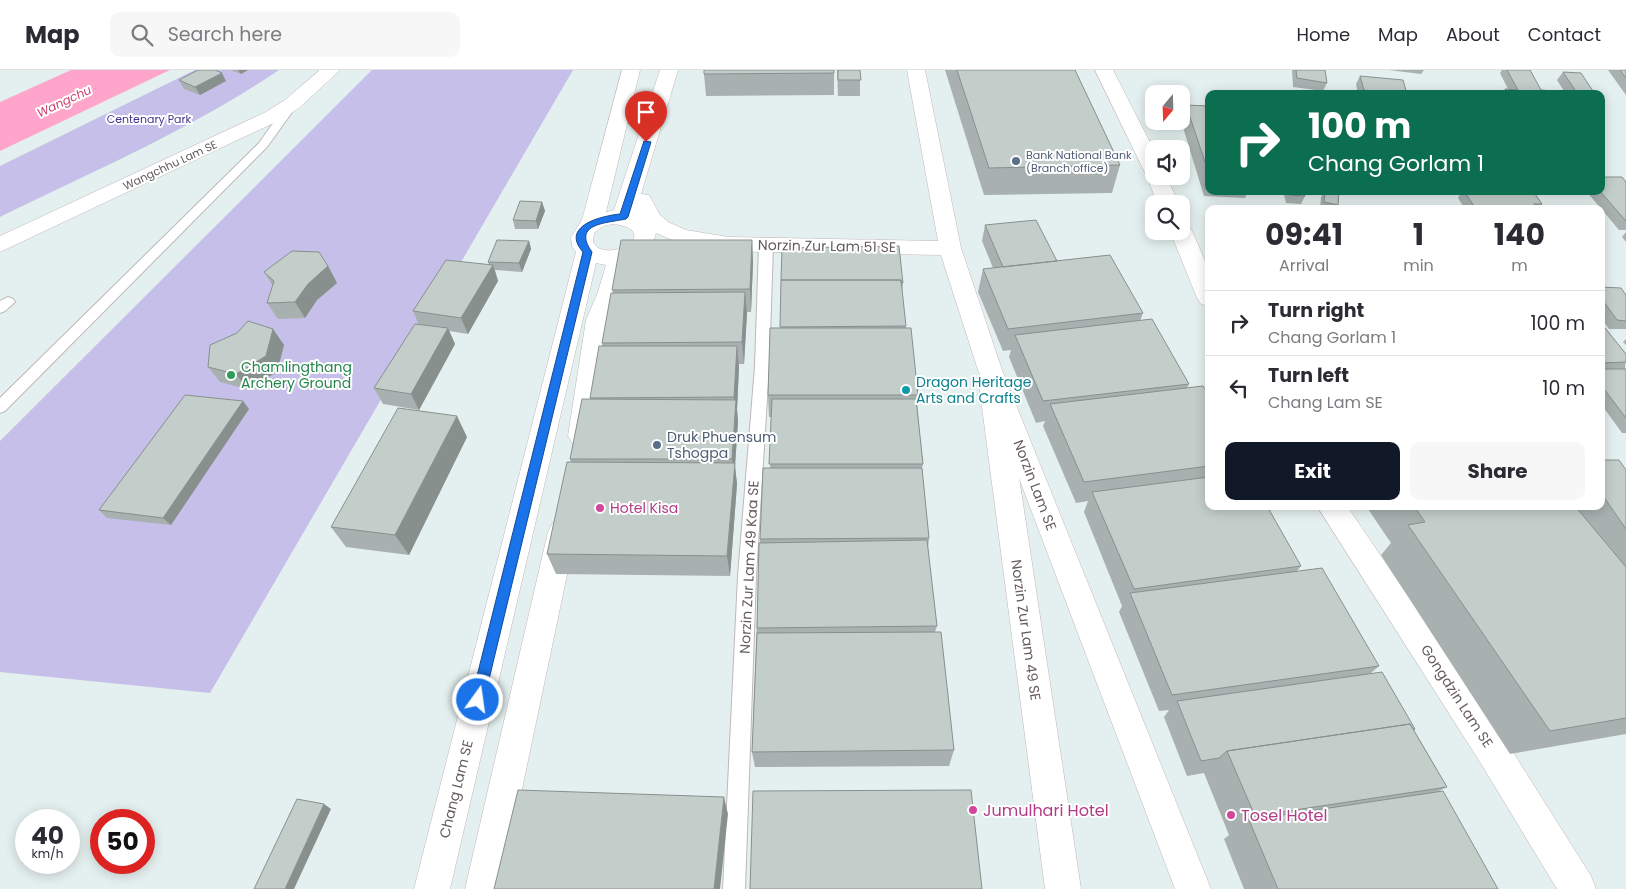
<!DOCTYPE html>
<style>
:root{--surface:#fff;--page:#f7f7f7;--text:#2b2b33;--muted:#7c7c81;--line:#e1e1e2;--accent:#111827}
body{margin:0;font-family:Poppins,sans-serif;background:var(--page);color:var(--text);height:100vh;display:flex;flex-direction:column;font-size:19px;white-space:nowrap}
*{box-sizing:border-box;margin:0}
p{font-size:16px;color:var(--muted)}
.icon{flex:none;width:28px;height:28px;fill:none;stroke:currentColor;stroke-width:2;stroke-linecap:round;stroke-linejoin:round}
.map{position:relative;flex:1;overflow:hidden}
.panel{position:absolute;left:1205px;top:135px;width:400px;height:305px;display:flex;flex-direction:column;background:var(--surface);border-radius:10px;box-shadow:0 2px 12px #0003}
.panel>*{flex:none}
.guide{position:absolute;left:1205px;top:20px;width:400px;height:105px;border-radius:10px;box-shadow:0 2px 12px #0003;background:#0b6e4f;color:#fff;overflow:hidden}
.needle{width:32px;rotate:199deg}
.buttons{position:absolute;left:1145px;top:15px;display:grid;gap:10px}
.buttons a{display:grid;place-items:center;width:45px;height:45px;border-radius:10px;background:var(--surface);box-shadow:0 2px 12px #0003;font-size:25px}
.speed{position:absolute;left:15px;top:739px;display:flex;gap:10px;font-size:25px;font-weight:700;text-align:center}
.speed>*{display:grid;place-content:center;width:65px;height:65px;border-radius:50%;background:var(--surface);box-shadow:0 2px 12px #0003;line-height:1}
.speed small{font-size:12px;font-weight:400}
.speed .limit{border:8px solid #d22;background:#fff;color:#111}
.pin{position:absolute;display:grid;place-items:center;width:42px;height:42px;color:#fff;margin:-51px -21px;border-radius:50% 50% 50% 0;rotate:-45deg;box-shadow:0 0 5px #0007}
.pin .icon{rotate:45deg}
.me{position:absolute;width:55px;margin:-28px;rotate:14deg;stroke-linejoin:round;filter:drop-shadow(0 0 4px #0008)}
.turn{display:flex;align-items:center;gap:18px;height:105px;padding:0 20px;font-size:22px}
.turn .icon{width:65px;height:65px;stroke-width:2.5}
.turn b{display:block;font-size:35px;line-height:42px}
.eta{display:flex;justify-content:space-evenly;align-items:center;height:85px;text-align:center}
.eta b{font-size:30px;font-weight:700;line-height:35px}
.primary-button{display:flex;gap:10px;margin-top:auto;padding:10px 20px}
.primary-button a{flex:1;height:58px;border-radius:10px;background:var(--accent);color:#fff;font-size:20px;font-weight:700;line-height:58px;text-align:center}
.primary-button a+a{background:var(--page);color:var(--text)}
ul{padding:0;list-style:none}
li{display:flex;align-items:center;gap:15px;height:65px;padding:0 20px;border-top:1px solid var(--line)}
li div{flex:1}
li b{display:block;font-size:19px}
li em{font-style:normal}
header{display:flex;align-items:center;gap:30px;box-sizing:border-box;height:70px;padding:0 25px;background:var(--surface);border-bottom:1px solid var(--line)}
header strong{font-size:24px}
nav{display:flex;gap:28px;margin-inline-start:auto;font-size:18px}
.search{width:350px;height:45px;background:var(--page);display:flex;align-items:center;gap:12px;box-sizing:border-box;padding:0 18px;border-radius:10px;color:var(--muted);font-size:19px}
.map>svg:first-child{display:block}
.green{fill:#c5bfe9}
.water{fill:#ffa5cb}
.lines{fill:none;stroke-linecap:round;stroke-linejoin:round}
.lane-casing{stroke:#bfb7b9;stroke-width:2}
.street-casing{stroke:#bfb7b9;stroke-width:1}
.secondary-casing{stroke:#c1b8ba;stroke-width:1}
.lane{fill:#fff;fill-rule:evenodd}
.street{fill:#fff;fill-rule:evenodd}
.secondary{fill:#fff;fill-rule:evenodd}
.wall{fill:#a8b1af}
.shaded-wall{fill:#88908e}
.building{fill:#c3cecb;stroke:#88908e}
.route{fill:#1a73e8;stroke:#114b97}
.service-dot{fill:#5c6f8a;stroke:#fff;stroke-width:2}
.leisure-dot{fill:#2e9e5b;stroke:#fff;stroke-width:2}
.culture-dot{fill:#0f9aa8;stroke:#fff;stroke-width:2}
.hotel-dot{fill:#d1479c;stroke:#fff;stroke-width:2}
.labels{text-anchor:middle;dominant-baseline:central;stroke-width:4;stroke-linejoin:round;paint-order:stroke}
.far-park-label{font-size:11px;fill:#44328f;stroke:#fff}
.far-service-label{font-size:11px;fill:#4e5e75;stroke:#fff;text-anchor:start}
.far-street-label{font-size:11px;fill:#665c5f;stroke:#fff}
.far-water-label{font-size:12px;font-style:italic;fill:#cb3f6f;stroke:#fff}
.street-label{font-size:14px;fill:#665c5f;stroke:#fff}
.leisure-label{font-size:14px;fill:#27864d;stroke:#fff;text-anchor:start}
.culture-label{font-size:14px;fill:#0d838f;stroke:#fff;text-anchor:start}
.service-label{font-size:14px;fill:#4e5e75;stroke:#fff;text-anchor:start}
.hotel-label{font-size:14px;fill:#b23c85;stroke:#fff;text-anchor:start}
.near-hotel-label{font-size:16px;fill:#b23c85;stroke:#fff;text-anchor:start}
</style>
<header>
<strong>Map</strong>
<div class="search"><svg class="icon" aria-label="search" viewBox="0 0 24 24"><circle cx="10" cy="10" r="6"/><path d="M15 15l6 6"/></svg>Search here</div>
<nav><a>Home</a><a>Map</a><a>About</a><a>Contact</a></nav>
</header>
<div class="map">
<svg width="1626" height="819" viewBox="0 0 1626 819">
<rect width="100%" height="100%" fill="#e4f0ef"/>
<path class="green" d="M195,0H279C192,59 94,101 0,147V96Z
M372,0H573L210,623L0,602V371Z"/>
<path class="water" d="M71,0H170L0,81V32Z"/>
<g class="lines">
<g class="lane-casing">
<path id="lane" d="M292,31L298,34L267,77L5,341L0,343V328L259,73L288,32Z
M766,171L773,175L769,296L756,506L745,819H723L738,506L755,296L759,175Z
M8,227L13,229L15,232L5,241L0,243V231Z"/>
</g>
<g class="street-casing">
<path id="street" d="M992,305L1001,307L1005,314L1081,819H1045L979,314L983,307Z"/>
</g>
<g class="secondary-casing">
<path id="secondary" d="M320,0H340L299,38L280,50L0,182V166L266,42L285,30Z
M622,0H640L606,142L614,140L660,0H678L641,124L649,125L660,145L668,152L686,160L710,164L729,167L938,171L907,0H925L961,178L1002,300L1211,819H1175L978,300L941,185L714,181L670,169L656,163C652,178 643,188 629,192L622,222L610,250L594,366L590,373L581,376L572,373L568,366L586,250L598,222L606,195L596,193L450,819H414L576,182L572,176L571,167L582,150ZM613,154C658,159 622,189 598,178L593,172L594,163L603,156Z
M1095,0H1113L1154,80V106H1166L1179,134H1158L1146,105Z
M1181,154L1189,156L1192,161L1209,200V236L1201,234L1197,228L1170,161H1181Z
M1317,436H1347L1504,668L1591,806L1596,819H1557L1480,692Z
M562,450L572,454L576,462L501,819H465L548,462L552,454Z"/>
</g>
<use href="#lane" class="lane"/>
<use href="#street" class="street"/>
<use href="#secondary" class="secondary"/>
</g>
<path class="wall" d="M230,0H248L241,4Z
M834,0V25L706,26L704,4Z
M837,0H860V26H838Z
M945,0H1075L1120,95L1112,123L984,125Z
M1292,0H1325L1327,13L1323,21L1293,17Z
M1389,0H1424L1421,4Z
M1502,0H1530L1541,20L1554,24H1502L1505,19H1508L1500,3Z
M1608,0H1626V25Z
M1563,2L1595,24H1566L1557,10Z
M1360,6L1407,24H1358L1356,14Z
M179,10L226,11L200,25L184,19Z
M1186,35L1209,36V121H1248L1245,128L1204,126L1181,51Z
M1626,112V160H1619L1586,121H1601Z
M1286,121H1303L1305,126L1301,134L1286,133L1284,125Z
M1324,121H1339L1338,135L1336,139H1320L1321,127Z
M1462,121H1533L1542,134L1539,139H1465L1458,128Z
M542,132L545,141L538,159H515L513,150Z
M985,155L1057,191L1143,243L1140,251L1189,314L1187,318L1209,325V436L1301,496L1297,501L1379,596L1371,603L1415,659L1414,660L1447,717L1439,721L1498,819H1244L1224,769L1229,765L1204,703L1187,706L1164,647L1169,640L1159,641L1119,542L1122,536L1084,442L1088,431L1076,433L1043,356L1045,351L1036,353L1009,287L1011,280L1003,281L978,222L983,199L993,198L982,171Z
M1626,162V172L1622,167Z
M752,170L753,192L751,242H747L744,294H739L737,340L738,351L735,396L737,414L730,506L556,504L547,484L571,392L570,389L590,329V328L602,276V273L613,223L612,220Z
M529,171L531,179L522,202L495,200L498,211L468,264L449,261L455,274L419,340L383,334L374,318L419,255L413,241L489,195L488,192Z
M328,196L337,213L317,230L305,248L278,249L267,233L273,216L264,202Z
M781,210L903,213L902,222L906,258L918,325L917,334L923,394L922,398L929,468L928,478L937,556L935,562L954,680L949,696L755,697L752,682L760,469L770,398L771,347H769L768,325L780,258Z
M1601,217L1626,225V259H1609L1601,248Z
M1601,253L1626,284L1625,299H1626V363H1622L1601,334Z
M273,259L284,275L277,302L247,319L220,312L208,297Z
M1626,269V275L1623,272Z
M249,339L171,455L107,448L99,440Z
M467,367L409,485L346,477L331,457Z
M1601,390L1626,400V664L1510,684L1381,485L1391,473L1366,436H1601Z"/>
<path class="shaded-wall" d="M238,0H248L241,4Z
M222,3L226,11L200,25L195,17Z
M542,132L545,141L538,159L536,151Z
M752,170L753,192L751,242L750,219Z
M529,171L531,179L522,202L519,193Z
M493,195L498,211L468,264L461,248Z
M328,196L337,213L317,230L305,248L295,232L308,214Z
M745,222L747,244L744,294L742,272Z
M448,258L455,274L419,340L411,324Z
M273,259L284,275L277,302L247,319L236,304Z
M737,276L739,298L737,340L738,351L735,396L737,414L730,506L727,486L734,406L732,389L735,338L734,327Z
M243,331L249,339L171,455L163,448Z
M457,346L467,367L409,485L395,465Z
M724,727L728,744L720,819H714Z
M324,734L331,739L294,819H285Z"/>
<path class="building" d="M198,0H215L222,3L195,17L179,10Z
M704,0H834V3L704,4Z
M838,0H860L861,10H838Z
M957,0H1075L1120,95L989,98Z
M1296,0H1325L1327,13L1297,8Z
M1507,0H1530L1541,20L1553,21L1554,24H1508L1505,19L1518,20Z
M1620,0H1626V8Z
M1563,2L1581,3L1595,24L1577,23Z
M1360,6L1403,10L1407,24H1396L1364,20Z
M1186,35L1209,36V104Z
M1601,107H1622L1626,112V151L1600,121H1601Z
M1289,121H1303L1305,126L1290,125Z
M1325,121H1339L1338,135L1324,132Z
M1464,121H1533L1542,134H1534L1537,139H1509L1507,136H1501L1503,139H1488L1486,136H1474Z
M520,131L542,132L536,151L513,150Z
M1036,150L1057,191L1003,197L985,155Z
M497,170L529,171L519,193L488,192Z
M621,170H752L750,219L612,220Z
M899,176L903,213H901V210H781L782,178Z
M292,181L319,182L328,196L308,214L295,232L267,233L274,211L264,202Z
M1110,185L1143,243L1008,259L983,199Z
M446,190L493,195L461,248L413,241Z
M781,210H901L906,256L780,257Z
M1601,217L1621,218L1626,225V251L1617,250L1601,228Z
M745,222L742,272L602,273L611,223Z
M1152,249L1189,314L1043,331L1015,265Z
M248,251L273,259L266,286L236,304L208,297L210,275L237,263Z
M1601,253L1626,284V292L1601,293Z
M415,254L448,258L411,324L374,318Z
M770,258H911L918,325H768Z
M599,276H737L734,327L590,328Z
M1601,299H1626V348L1601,315Z
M1203,316L1209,325V396L1084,412L1050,334Z
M185,325L243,331L163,448L99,440Z
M582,329L736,330L732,389H570Z
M772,329H916L923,394H769Z
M398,338L457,346L395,465L331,457Z
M1601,390H1619L1626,400V459L1601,423Z
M567,392L735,393L727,486L547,484Z
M763,398H922L929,468L760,469Z
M1209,407V436H1267L1301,496L1134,519L1092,422Z
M1414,436H1575L1626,497V648L1550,661L1408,455L1425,452Z
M927,470L937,556L757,558L759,473Z
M1322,498L1379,596L1172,625L1130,523Z
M941,562L954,680L752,682L757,563Z
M1382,602L1415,659L1414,660L1410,654L1227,681L1219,688L1201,691L1177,631Z
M1410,654L1447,717L1255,746L1227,681Z
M518,720L724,727L714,819H494Z
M971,720L982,819H750L753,721Z
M1443,721L1498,819H1278L1249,750Z
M297,729L324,734L285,819H254Z"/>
<path class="route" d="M644,71L651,72L628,147L626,149C608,153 571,153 592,182L484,630L483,635L478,637L473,635L471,630L583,182C560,156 601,146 620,144Z"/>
<g class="service-dot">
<circle cx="1016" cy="91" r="5"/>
<circle cx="657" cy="375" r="5"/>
</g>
<circle class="leisure-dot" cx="231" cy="305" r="5"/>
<circle class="culture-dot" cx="906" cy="320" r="5"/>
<g class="hotel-dot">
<circle cx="600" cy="438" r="5"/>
<circle cx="973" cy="740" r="5"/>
<circle cx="1231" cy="745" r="5"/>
</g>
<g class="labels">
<g class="far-park-label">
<text x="149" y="49">Centenary Park</text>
</g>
<g class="far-service-label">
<text x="1026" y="85">Bank National Bank<tspan x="1026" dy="13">(Branch office)</tspan></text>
</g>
<g class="far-street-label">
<text transform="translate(170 95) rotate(-25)">Wangchhu Lam SE</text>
</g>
<g class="far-water-label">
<text transform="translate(64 31) rotate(-25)">Wangchu</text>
</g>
<g class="street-label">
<text transform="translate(827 176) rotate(1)">Norzin Zur Lam 51 SE</text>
<text transform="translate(1035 415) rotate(69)">Norzin Lam SE</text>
<text transform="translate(749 497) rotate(-87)">Norzin Zur Lam 49 Kaa SE</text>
<text transform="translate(1026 560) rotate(82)">Norzin Zur Lam 49 SE</text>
<text transform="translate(1457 626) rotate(57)">Gongdzin Lam SE</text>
<text transform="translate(456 719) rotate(-76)">Chang Lam SE</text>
</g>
<g class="leisure-label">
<text x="241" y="297">Chamlingthang<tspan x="241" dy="16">Archery Ground</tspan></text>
</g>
<g class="culture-label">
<text x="916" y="312">Dragon Heritage<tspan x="916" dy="16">Arts and Crafts</tspan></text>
</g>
<g class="service-label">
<text x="667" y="367">Druk Phuensum<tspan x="667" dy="16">Tshogpa</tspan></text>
</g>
<g class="hotel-label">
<text x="610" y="438">Hotel Kisa</text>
</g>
<g class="near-hotel-label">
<text x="983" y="740">Jumulhari Hotel</text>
<text x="1241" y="745">Tosel Hotel</text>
</g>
</g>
</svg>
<div class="buttons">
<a><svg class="needle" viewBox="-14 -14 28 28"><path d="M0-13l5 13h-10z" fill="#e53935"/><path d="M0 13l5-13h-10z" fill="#7c7c81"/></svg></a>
<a><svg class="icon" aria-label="sound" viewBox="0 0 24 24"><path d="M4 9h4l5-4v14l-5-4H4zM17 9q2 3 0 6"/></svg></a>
<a><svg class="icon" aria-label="search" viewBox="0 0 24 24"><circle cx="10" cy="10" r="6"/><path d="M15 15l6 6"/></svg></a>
</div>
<div class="speed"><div>40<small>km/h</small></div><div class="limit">50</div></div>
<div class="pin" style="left:646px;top:72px;background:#d93025"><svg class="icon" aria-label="arrive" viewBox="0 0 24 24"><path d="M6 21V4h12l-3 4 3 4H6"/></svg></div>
<svg class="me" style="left:478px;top:630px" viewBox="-20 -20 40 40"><circle r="17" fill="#1a73e8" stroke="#fff" stroke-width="3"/><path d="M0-11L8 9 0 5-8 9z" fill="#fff"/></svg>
<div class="guide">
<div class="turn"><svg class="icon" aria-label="right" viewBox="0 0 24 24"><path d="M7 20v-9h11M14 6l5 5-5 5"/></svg><div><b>100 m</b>Chang Gorlam 1</div></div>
</div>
<section class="panel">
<div class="eta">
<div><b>09:41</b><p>Arrival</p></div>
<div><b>1</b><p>min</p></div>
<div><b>140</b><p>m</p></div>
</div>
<ul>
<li><svg class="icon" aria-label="right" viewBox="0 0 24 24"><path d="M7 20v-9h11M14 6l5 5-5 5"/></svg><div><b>Turn right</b><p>Chang Gorlam 1</p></div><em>100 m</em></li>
<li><svg class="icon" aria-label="left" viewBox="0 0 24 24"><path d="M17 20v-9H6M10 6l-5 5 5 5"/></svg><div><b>Turn left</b><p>Chang Lam SE</p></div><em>10 m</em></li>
</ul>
<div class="primary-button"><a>Exit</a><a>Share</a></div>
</section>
</div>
